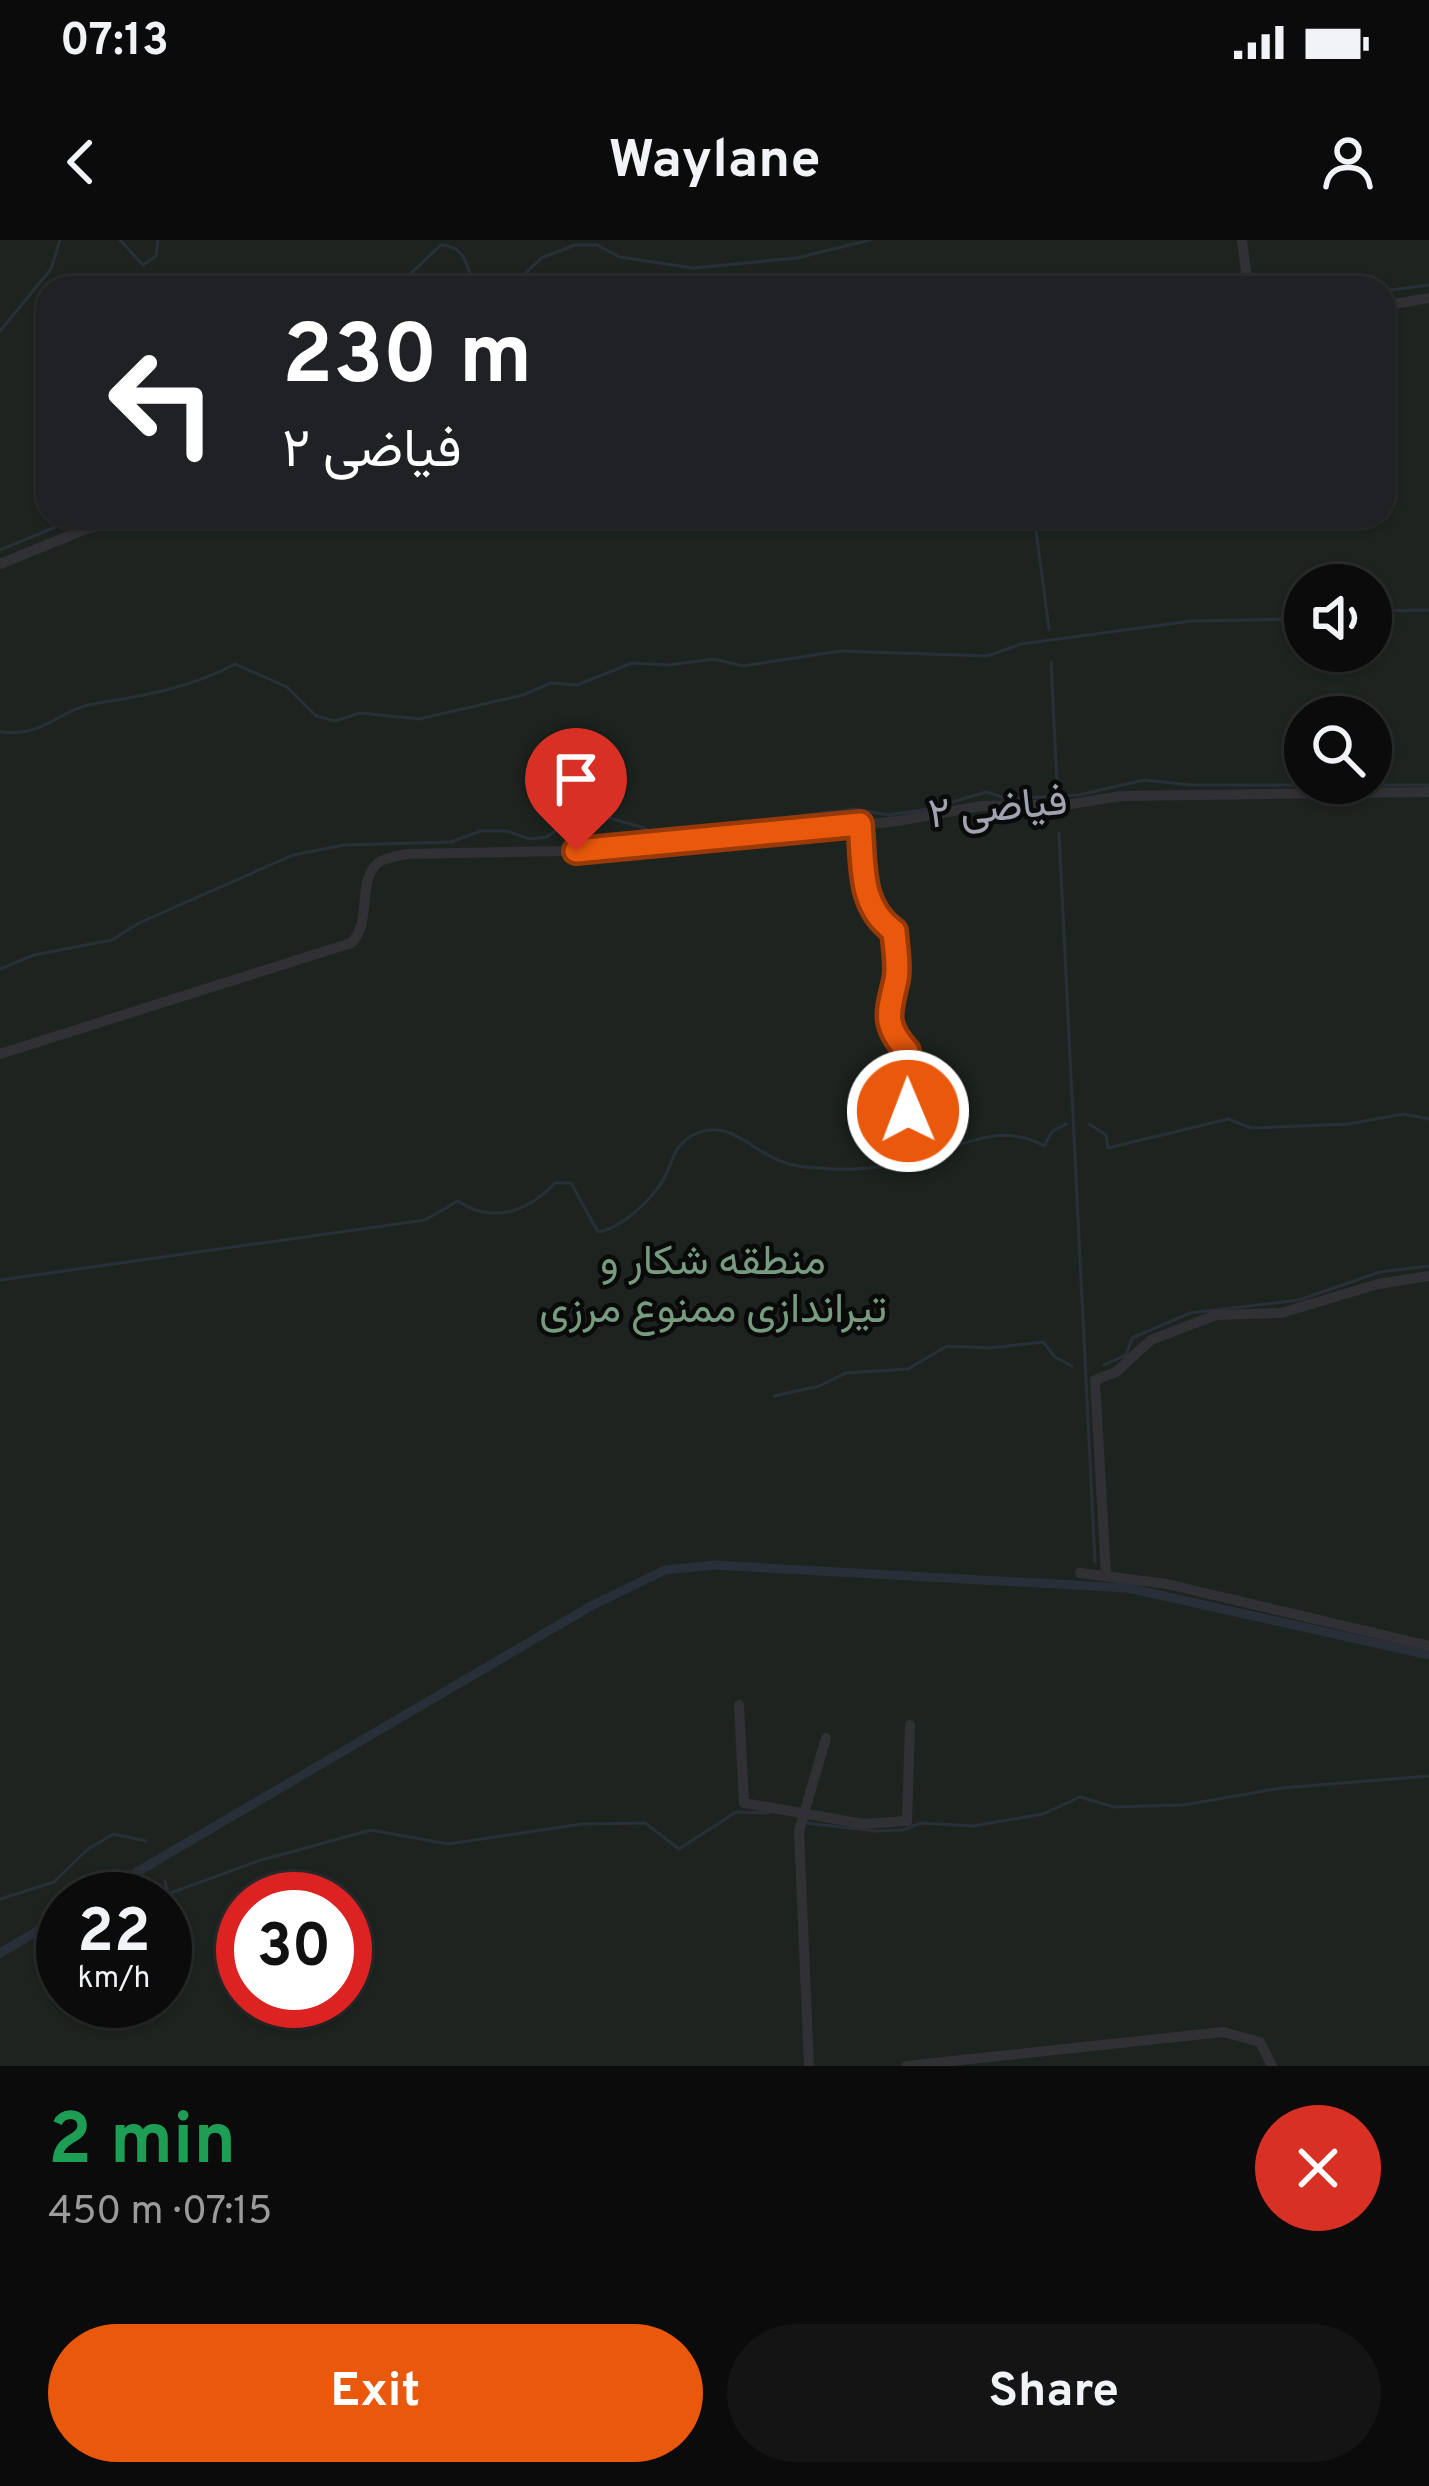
<!DOCTYPE html>
<meta charset="utf-8">
<style>
:root{--surface:#0b0b0c;--page:#141415;--text:#f1f3f6;--muted:#9a9b9d;--line:#2b2b2d;--accent:#ea580c}
body{margin:0;font-family:Overpass,Vazirmatn,sans-serif;background:var(--page);color:var(--text);height:100vh;display:flex;flex-direction:column;font-size:45px;white-space:nowrap}
*{box-sizing:border-box;margin:0}
p{font-size:39px;color:var(--muted)}
.icon{flex:none;width:66px;height:66px;fill:none;stroke:currentColor;stroke-width:2;stroke-linecap:round;stroke-linejoin:round}
.map{position:relative;height:1826px;overflow:hidden}
.panel{display:flex;flex-direction:column;background:var(--surface);flex:1}
.panel>*{flex:none}
.guide{position:absolute;left:36px;top:36px;width:1359px;height:252px;border-radius:36px;box-shadow:0 3px 9px #0004,0 0 0 3px var(--line);background:#202124;color:#fff;overflow:hidden}
.fabs{position:absolute;left:1284px;top:324px;display:grid;gap:24px}
.fabs a{display:grid;place-items:center;width:108px;height:108px;border-radius:50%;background:var(--surface);box-shadow:0 3px 9px #0004,0 0 0 3px var(--line);font-size:60px}
.speed{position:absolute;left:36px;top:1632px;display:flex;gap:24px;font-size:60px;font-weight:700;text-align:center}
.speed>*{display:grid;place-content:center;width:156px;height:156px;border-radius:50%;background:var(--surface);box-shadow:0 3px 9px #0004,0 0 0 3px var(--line);line-height:1}
.speed small{font-size:30px;font-weight:400}
.speed .limit{border:18px solid #d22;background:#fff;color:#111}
.pin{position:absolute;display:grid;place-items:center;width:102px;height:102px;color:#fff;margin:-123px -51px;border-radius:50% 50% 50% 0;rotate:-45deg;box-shadow:0 0 12px #0007}
.pin .icon{rotate:45deg}
.me{position:absolute;width:132px;margin:-66px;rotate:359deg;stroke-linejoin:round;filter:drop-shadow(0 0 9px #0008)}
.turn{display:flex;align-items:center;gap:42px;height:252px;padding:0 48px;font-size:54px}
.turn .icon{width:156px;height:156px;stroke-width:2.5}
.turn b{display:block;font-size:84px;line-height:102px}
.round{display:grid;place-items:center;flex:none;width:126px;height:126px;border-radius:63px;background:var(--page)}
.head{display:flex;align-items:center;justify-content:space-between;height:204px;padding:0 48px}
h1{font-size:72px;font-weight:700;line-height:90px;color:#1e9e55}
.primary-button{display:flex;gap:24px;margin-top:auto;padding:24px 48px}
.primary-button a{flex:1;height:138px;border-radius:72px;background:var(--accent);color:#fff;font-size:48px;font-weight:700;line-height:138px;text-align:center}
.primary-button a+a{background:var(--page);color:var(--text)}
.status{display:flex;justify-content:space-between;align-items:center;height:84px;padding:0 60px;background:var(--surface);direction:ltr}
.status svg{height:33px;fill:currentColor}
header{display:flex;justify-content:space-between;align-items:center;height:156px;padding:0 48px;background:var(--surface);font-size:54px;font-weight:700}
.map>svg:first-child{display:block}
.green{fill:#1d241f;fill-rule:evenodd}
.lines{fill:none;stroke-linecap:round;stroke-linejoin:round}
.stream{stroke:#292f38;stroke-width:3}
.canal{stroke:#292f38;stroke-width:9}
.minor{stroke:#303035;stroke-width:10}
.route-casing{stroke:#983908;stroke-width:30}
.route{stroke:#ea580c;stroke-width:21}
.labels{text-anchor:middle;dominant-baseline:central;stroke-width:9;stroke-linejoin:round;paint-order:stroke}
.street-label{font-size:42px;fill:#a0a3b0;stroke:#0a0a0b}
.park-label{font-size:42px;fill:#779b7f;stroke:#0a0a0b}
</style>
<div class="status"><b>07:13</b><svg viewBox="0 0 49 12"><path d="M0 12V9h3v3zM5 12V6h3v6zM10 12V3h3v9zM15 12V0h3v12zM26 1h20v11H26zM47 4h2v5h-2z"/></svg></div>
<header><svg class="icon" aria-label="back" viewBox="0 0 24 24"><path d="M15 5l-7 7 7 7"/></svg>Waylane<svg class="icon" aria-label="person" viewBox="0 0 24 24"><circle cx="12" cy="8" r="4"/><path d="M4 21q1-7 8-7t8 7"/></svg></header>
<div class="map">
<svg width="1429" height="1826" viewBox="0 0 1429 1826">
<rect width="100%" height="100%" fill="#0f0f10"/>
<path class="green" d="M0,0H1429V1826H0ZM48,48H1383V276H48ZM1305,345H1371V411H1305ZM1305,477H1371V543H1305ZM63,1659H165V1761H63ZM243,1659H345V1761H243Z"/>
<g class="lines">
<path class="stream" d="M120,0L143,25L156,16L158,0
M395,48L441,5C463,6 467,22 472,41L484,48
M511,48L541,18L575,5H597L620,17L693,28L797,18L870,0
M1383,51L1429,45
M0,91L51,29L60,0
M1034,276L1049,389
M0,310L72,280L95,276
M1371,371L1429,370
M1051,422L1057,543
M0,492C49,497 56,469 98,463C144,456 193,447 235,424L287,447L316,476L335,481L360,473L419,479L523,455L551,443L577,445L632,423L669,425L714,419L743,426L840,411L987,416L1021,404L1191,381L1305,379
M1059,593L1095,1322
M0,729L34,715L112,700L139,683L293,615L344,605L451,602L481,591H506L530,599L546,597L570,582L603,576L644,588L661,598L681,590L854,569L888,575L929,569L986,552L1008,559L1079,555L1144,540L1190,545H1429
M1089,884L1106,895L1108,908L1228,879L1251,888L1348,884L1404,874L1429,879
M0,1040L425,980L458,961C491,984 528,972 555,943H571L598,992C620,989 649,962 662,942C672,927 672,907 691,896C729,875 751,912 783,922C794,926 808,928 820,928C847,931 885,928 912,921C956,908 1000,880 1044,906L1052,892L1066,884
M1104,1125L1126,1115L1132,1098L1190,1073L1299,1060L1380,1032L1429,1026
M774,1156L819,1146L846,1133L908,1129L947,1106L990,1108L1043,1102L1055,1117L1072,1126
M806,1583L876,1591L903,1590L921,1583L973,1586L1043,1574L1080,1557L1114,1567L1184,1565L1281,1548L1429,1536
M165,1641L168,1654L258,1621L371,1590L448,1604L582,1584L645,1583L679,1609L736,1572L768,1573
M0,1659L54,1642L87,1610L113,1594L146,1601"/>
<path class="canal" d="M91,1659L591,1366L665,1330L714,1325L1128,1348L1429,1415
M0,1713L63,1676"/>
<path class="minor" d="M1242,0L1248,48
M1383,66L1429,58
M0,324L86,289L141,276
M860,583C864,624 858,666 894,691C895,706 899,725 896,740C889,772 882,783 907,810L908,871L915,910L949,896
M0,814L351,703C373,683 356,641 378,623C384,618 399,616 406,614L618,610L898,581L981,566L1071,564L1122,556L1429,552
M1080,1333L1167,1344L1429,1406
M1106,1334L1095,1140L1116,1132L1151,1100L1216,1075L1281,1073L1378,1044L1429,1036
M739,1465L744,1563L864,1584L907,1581L910,1485
M809,1826L799,1591L826,1498
M906,1826L1223,1792L1260,1802L1272,1826"/>
</g>
<g class="lines">
<g class="route-casing">
<path id="route" d="M576,611L860,584C864,624 858,666 894,691C895,706 899,725 896,740C889,772 882,783 907,811L908,871"/>
</g>
<use href="#route" class="route"/>
</g>
<g class="labels">
<g class="street-label">
<text transform="translate(998 570) rotate(-6)">فیاضی ۲</text>
</g>
<g class="park-label">
<text x="713" y="1023">منطقه شکار و<tspan x="713" dy="48">تیراندازی ممنوع مرزی</tspan></text>
</g>
</g>
</svg>
<div class="fabs">
<a><svg class="icon" aria-label="sound" viewBox="0 0 24 24"><path d="M4 9h4l5-4v14l-5-4H4zM17 9q2 3 0 6"/></svg></a>
<a><svg class="icon" aria-label="search" viewBox="0 0 24 24"><circle cx="10" cy="10" r="6"/><path d="M15 15l6 6"/></svg></a>
</div>
<div class="speed"><div>22<small>km/h</small></div><div class="limit">30</div></div>
<div class="pin" style="left:576px;top:611px;background:#d93025"><svg class="icon" aria-label="arrive" viewBox="0 0 24 24"><path d="M6 21V4h12l-3 4 3 4H6"/></svg></div>
<svg class="me" style="left:908px;top:871px" viewBox="-20 -20 40 40"><circle r="17" fill="#ea580c" stroke="#fff" stroke-width="3"/><path d="M0-11L8 9 0 5-8 9z" fill="#fff"/></svg>
<div class="guide">
<div class="turn"><svg class="icon" aria-label="left" viewBox="0 0 24 24"><path d="M17 20v-9H6M10 6l-5 5 5 5"/></svg><div><b>230 m</b>فیاضی ۲</div></div>
</div>
</div>
<section class="panel">
<div class="head"><div><h1>2 min</h1><p>450 m · 07:15</p></div><a class="round" style="background:#d93025;color:#fff"><svg class="icon" aria-label="close" viewBox="0 0 24 24"><path d="M6 6l12 12M18 6L6 18"/></svg></a></div>
<div class="primary-button"><a>Exit</a><a>Share</a></div>
</section>
